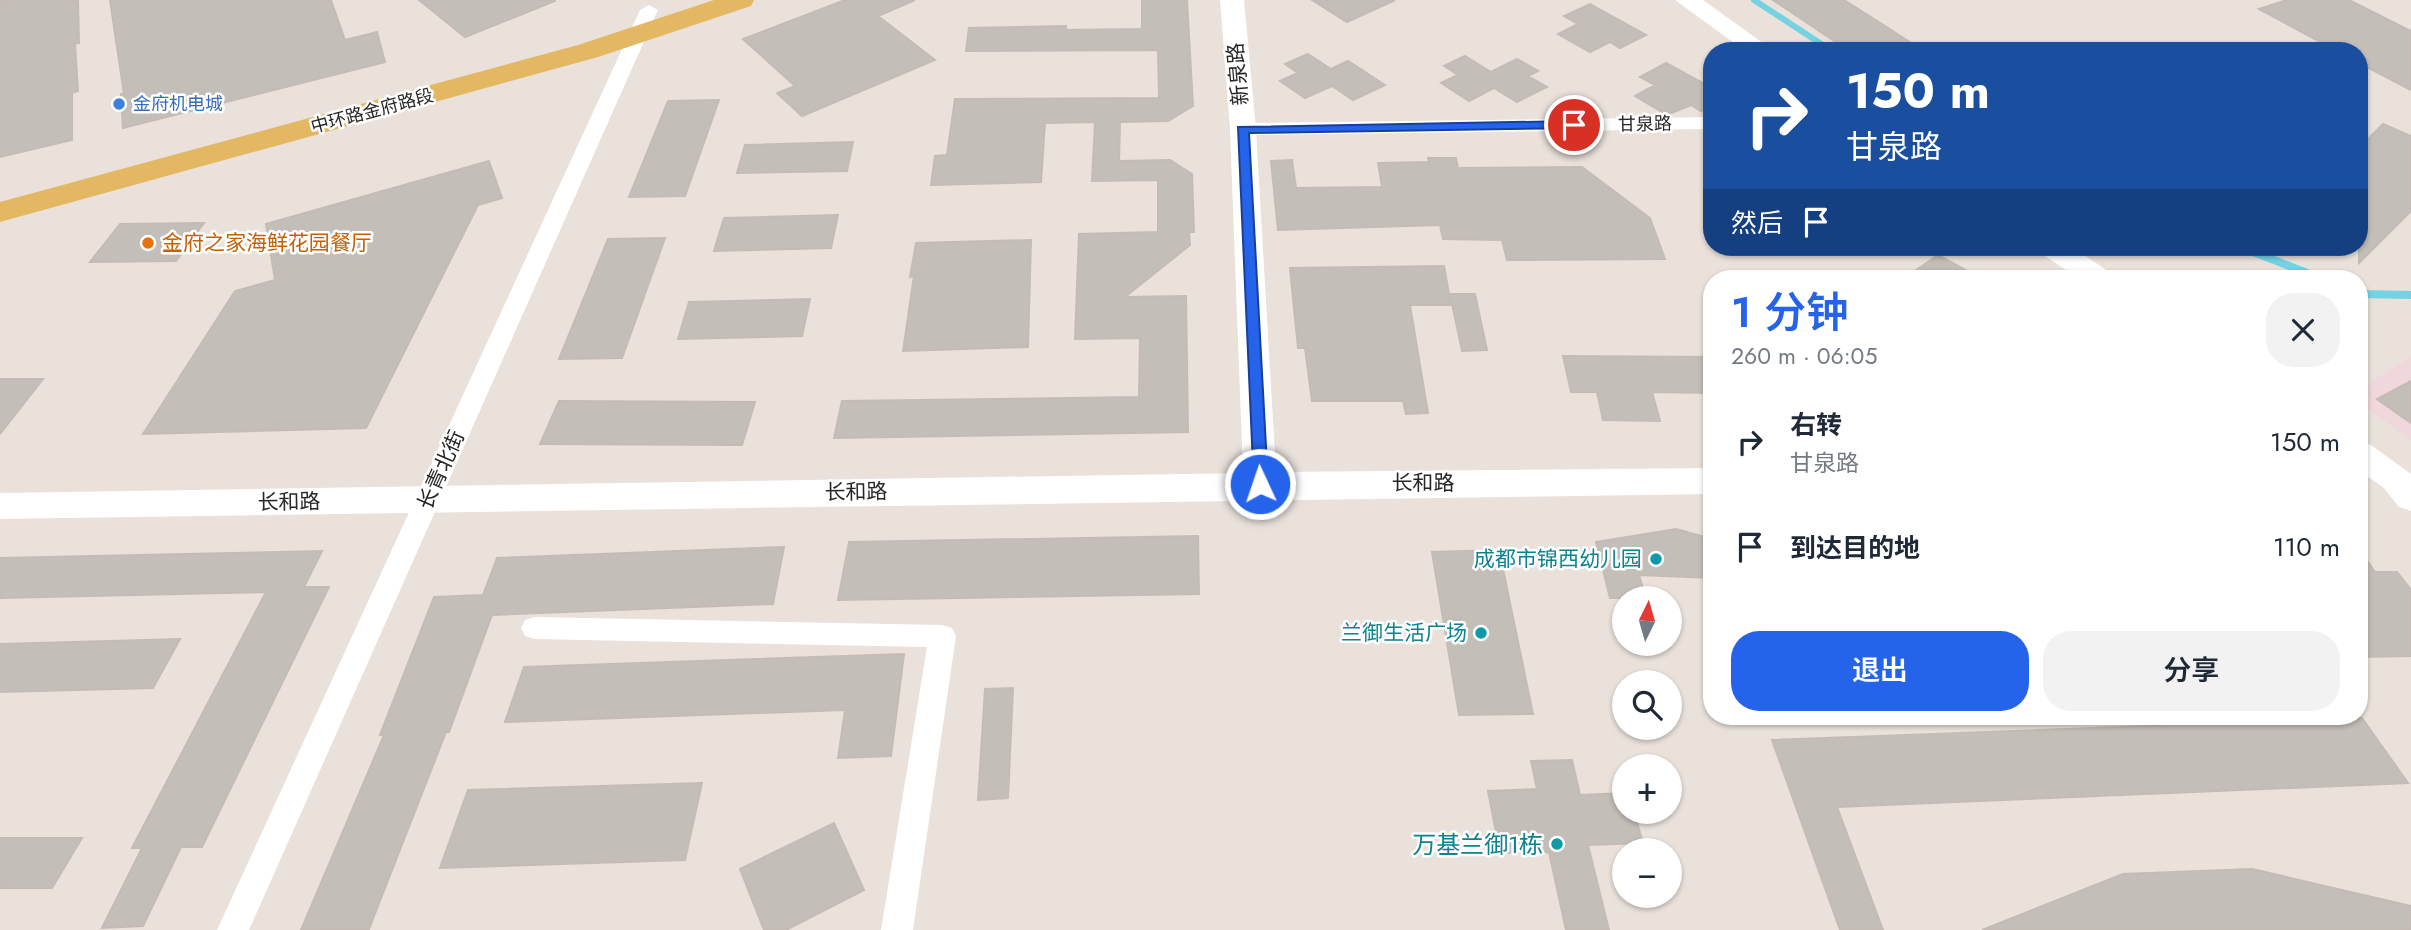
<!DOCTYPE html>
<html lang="zh">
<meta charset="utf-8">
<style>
:root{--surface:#fff;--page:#f2f2f3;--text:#1f2937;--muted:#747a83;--accent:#2563eb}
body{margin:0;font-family:Jost,"Noto Sans SC",sans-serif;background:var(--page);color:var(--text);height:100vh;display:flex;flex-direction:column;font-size:26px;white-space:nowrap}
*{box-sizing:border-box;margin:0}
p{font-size:23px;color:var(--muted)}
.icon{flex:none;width:38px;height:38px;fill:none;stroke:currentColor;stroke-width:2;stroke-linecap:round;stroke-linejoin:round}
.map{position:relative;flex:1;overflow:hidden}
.panel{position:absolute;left:1703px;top:270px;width:665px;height:455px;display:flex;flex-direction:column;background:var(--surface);border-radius:28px;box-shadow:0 2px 5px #0004}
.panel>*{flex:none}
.hud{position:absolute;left:1703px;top:42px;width:665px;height:214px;border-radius:28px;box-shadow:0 2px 5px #0004;background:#1a4fa0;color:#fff;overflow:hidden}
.needle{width:46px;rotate:5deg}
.buttons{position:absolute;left:1612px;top:586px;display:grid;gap:14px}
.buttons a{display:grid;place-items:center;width:70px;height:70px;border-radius:50%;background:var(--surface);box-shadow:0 2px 5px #0004;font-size:35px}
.pin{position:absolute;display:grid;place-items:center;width:60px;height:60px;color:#fff;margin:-30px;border:4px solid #fff;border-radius:50%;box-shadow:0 2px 7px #0007}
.me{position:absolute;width:77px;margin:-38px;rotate:357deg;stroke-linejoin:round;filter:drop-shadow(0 0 5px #0008)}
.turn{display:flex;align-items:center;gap:24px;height:147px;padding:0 28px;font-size:32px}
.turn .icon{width:91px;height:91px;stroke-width:2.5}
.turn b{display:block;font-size:49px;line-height:60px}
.then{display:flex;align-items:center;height:66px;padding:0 28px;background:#0003;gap:14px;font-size:26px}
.round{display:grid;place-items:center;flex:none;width:74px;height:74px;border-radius:28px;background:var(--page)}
.summary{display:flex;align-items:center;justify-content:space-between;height:119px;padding:0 28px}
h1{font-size:42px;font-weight:600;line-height:52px;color:var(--accent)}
.primary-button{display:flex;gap:14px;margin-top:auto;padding:14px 28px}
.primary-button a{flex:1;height:80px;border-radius:28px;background:var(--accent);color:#fff;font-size:28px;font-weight:600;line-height:80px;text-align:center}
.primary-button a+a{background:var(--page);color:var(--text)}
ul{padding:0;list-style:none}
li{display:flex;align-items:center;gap:21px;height:105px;padding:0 28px}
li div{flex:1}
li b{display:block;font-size:26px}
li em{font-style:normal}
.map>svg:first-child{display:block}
.medical{fill:#efd7db}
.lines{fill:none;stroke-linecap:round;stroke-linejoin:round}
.stream-far1{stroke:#74d2e3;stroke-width:6}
.stream{stroke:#74d2e3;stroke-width:8}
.building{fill:#c4beb9;stroke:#c4bcb4;stroke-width:2}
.street{fill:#fff;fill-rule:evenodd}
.secondary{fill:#fff;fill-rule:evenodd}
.primary{fill:#e4b863;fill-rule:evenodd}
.route{fill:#2563eb;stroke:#184099;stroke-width:2}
.shop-dot{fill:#3f7fe0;stroke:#fff;stroke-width:2.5}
.food-dot{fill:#e8710a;stroke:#fff;stroke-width:2.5}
.culture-dot{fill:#0f9aa8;stroke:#fff;stroke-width:2.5}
.labels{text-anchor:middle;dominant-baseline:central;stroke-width:5;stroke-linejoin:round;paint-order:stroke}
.far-shop-label{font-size:18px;fill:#366cbe;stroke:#fff;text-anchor:start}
.far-street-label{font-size:18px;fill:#272727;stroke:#fff}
.street-label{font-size:21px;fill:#272727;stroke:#fff}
.food-label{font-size:21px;fill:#c56008;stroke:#fff;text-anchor:start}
.culture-label{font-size:21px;fill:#0d838f;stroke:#fff;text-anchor:end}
.near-culture-label{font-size:24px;fill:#0d838f;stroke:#fff;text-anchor:end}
</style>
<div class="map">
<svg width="2411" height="930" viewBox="0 0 2411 930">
<rect width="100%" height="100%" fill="#e9e1da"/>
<path class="medical" d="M2411,356V440L2359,403V390Z"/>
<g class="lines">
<path class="stream-far1" d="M1754,0L1832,51
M2241,247L2248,250"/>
<path class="stream" d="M2243,248L2320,278
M2359,294L2411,295"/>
</g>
<path class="building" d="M0,0H78L79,43L75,44L78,91L72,93V140L0,157Z
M110,0H331L345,40L377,32L385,62L123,128L121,94H124Z
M419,0H554L555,1L465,37Z
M845,0H915L878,16L935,60L802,116L777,93L795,86L743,39Z
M1142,0H1187L1193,106L1168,121L1120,122L1119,161L1170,160L1192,174L1194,232H1189L1190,245L1125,297L1186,296L1188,432L834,438L842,401L1139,397L1140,338L1075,339L1079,234L1158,232V180L1092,181L1095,122L1045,123L1041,182L931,185L935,156L947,155L955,99L1159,98L1158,50L966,51L969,28L1066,26V30L1142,29Z
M1312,0H1395L1347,22Z
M1773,0H1844L1924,51H1849Z
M2287,0H2349L2411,31V90L2359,63V51H2337L2259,9Z
M1590,4L1646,35L1620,48L1610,42L1590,52L1558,34L1578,24L1564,16Z
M1308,54L1331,69L1348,61L1385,85L1353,100L1332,86L1305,98L1280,81L1298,73L1285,64Z
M1465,56L1491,72L1517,59L1538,71L1528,76L1547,87L1517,102L1494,88L1469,101L1441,83L1458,75L1444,66Z
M1666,63L1712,88V106L1701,111L1691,105L1667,115L1635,96L1655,85L1640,77Z
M719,100L685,196L629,197L668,101Z
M2383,124L2411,136V211L2359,263V148Z
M853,142L847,171L737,173L745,145Z
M1428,158H1456L1458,168L1582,167L1650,218L1665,259L1507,260L1502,240L1443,239L1440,225L1278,230L1271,161L1292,160L1296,188L1382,187L1378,163L1429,162Z
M489,161L502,198L478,205L366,428L143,434L235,291L275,280L266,224Z
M838,215L831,248L714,251L724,218Z
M204,223L176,261L90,262L120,224Z
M665,238L622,358L559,359L608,239Z
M1031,240L1028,347L903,351L914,276L910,277L916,243Z
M1938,255L1980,278H1905Z
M1444,266L1451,305H1410L1428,413L1406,414L1403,401H1312L1305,348H1298L1290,268Z
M1450,294H1475L1487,350L1462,351Z
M810,299L802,336L678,339L689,302Z
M1563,356L1712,357V393L1652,392L1660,421L1603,420L1597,392H1571Z
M0,379H43L0,434Z
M2411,381V423L2377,399Z
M559,401L755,402L742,445L540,444Z
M1676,529L1712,539V578L1639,575L1646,598H1610L1596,542Z
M1198,536L1199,594L838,600L849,542Z
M784,547L773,604L492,615L449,732H446L369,929L301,930L384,735H380L434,597L483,595L497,558Z
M2359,549L2375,572H2397L2411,590V656L2359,657Z
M1499,550L1533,714L1459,715L1432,552Z
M322,551L304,587H329L202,847H181L143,926L102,928L142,848H132L266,592L0,598V558Z
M180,639L153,688L0,692V644Z
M904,654L891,756L838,758L845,710L505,722L524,667Z
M1013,688L1008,798L978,800L985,689Z
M2362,718L2408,783L1837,807L1883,930H1840L1772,740Z
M1572,760L1580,795L1624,793V812H1634L1643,843L1588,845L1609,930H1566L1549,852L1500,853L1488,791L1537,789L1531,761Z
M702,783L685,860L440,868L468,790Z
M834,823L864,890L786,930H764L740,869Z
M0,838H82L52,888H0Z
M2252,869L2411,906V930H1982L2123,874Z"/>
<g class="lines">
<path class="street" d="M649,5L658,10L249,930H217L640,10Z
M1712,117V129L1243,135L1233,129L1243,123Z
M535,617L942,625L952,628L956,636L913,930H881L927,647L535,639L525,636L521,628L525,620Z"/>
<path class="secondary" d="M1220,0H1244L1256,129L1276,472L1712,468V494L0,519V493L1243,473L1230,129Z
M1675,0H1703L1774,51H1745Z
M2038,247H2072L2108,271L2113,278H2078L2042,254Z
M2359,442L2371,445L2411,474V511L2399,507L2383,487L2359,471Z"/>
<path class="primary" d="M714,0H754L751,6L598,57L0,222V202L578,45Z"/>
</g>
<path class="route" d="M1574,121L1580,125L1578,128L1249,133L1268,484L1260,490L1254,488L1238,127Z"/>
<circle class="shop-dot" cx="119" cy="104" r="7"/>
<circle class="food-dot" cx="148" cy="243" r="7"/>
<g class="culture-dot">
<circle cx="1656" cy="559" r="7"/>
<circle cx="1481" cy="633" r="7"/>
<circle cx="1557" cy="844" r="7"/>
</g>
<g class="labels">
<g class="far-shop-label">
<text x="133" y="104">金府机电城</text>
</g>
<g class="far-street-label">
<text transform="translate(372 111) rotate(-15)">中环路金府路段</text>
<text transform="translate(1645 124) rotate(-1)">甘泉路</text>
</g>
<g class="street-label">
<text transform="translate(1238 74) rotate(-95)">新泉路</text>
<text transform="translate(441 470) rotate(-66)">长青北街</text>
<text x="1423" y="483">长和路</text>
<text transform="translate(856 492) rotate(-1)">长和路</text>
<text transform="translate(289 502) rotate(-1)">长和路</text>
</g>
<g class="food-label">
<text x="162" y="243">金府之家海鲜花园餐厅</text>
</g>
<g class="culture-label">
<text x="1642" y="559">成都市锦西幼儿园</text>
<text x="1467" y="633">兰御生活广场</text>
</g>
<g class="near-culture-label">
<text x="1543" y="844">万基兰御1栋</text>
</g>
</g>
</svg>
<div class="buttons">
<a><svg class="needle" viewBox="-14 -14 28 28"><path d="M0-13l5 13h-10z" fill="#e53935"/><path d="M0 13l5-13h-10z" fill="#747a83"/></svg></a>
<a><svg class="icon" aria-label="search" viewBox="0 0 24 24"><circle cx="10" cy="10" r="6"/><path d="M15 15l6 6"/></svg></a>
<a>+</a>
<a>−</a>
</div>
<div class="pin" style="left:1574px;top:125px;background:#d93025"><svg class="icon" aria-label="arrive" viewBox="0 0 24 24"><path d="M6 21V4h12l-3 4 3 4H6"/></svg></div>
<svg class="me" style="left:1260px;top:484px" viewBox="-20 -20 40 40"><circle r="17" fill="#2563eb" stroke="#fff" stroke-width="3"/><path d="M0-11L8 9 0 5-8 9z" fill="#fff"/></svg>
<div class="hud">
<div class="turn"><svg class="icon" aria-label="right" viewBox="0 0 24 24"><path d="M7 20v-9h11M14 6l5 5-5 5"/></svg><div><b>150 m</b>甘泉路</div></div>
<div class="then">然后<svg class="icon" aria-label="arrive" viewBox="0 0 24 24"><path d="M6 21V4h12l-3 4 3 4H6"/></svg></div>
</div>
<section class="panel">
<div class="summary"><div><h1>1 分钟</h1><p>260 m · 06:05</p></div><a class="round"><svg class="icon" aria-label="close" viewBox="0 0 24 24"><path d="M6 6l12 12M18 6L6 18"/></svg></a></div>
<ul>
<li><svg class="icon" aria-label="right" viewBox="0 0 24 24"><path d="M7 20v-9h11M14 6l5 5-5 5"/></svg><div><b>右转</b><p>甘泉路</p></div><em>150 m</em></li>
<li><svg class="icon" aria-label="arrive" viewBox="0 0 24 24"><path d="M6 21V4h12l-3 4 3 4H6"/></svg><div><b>到达目的地</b></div><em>110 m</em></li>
</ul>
<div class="primary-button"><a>退出</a><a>分享</a></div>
</section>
</div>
